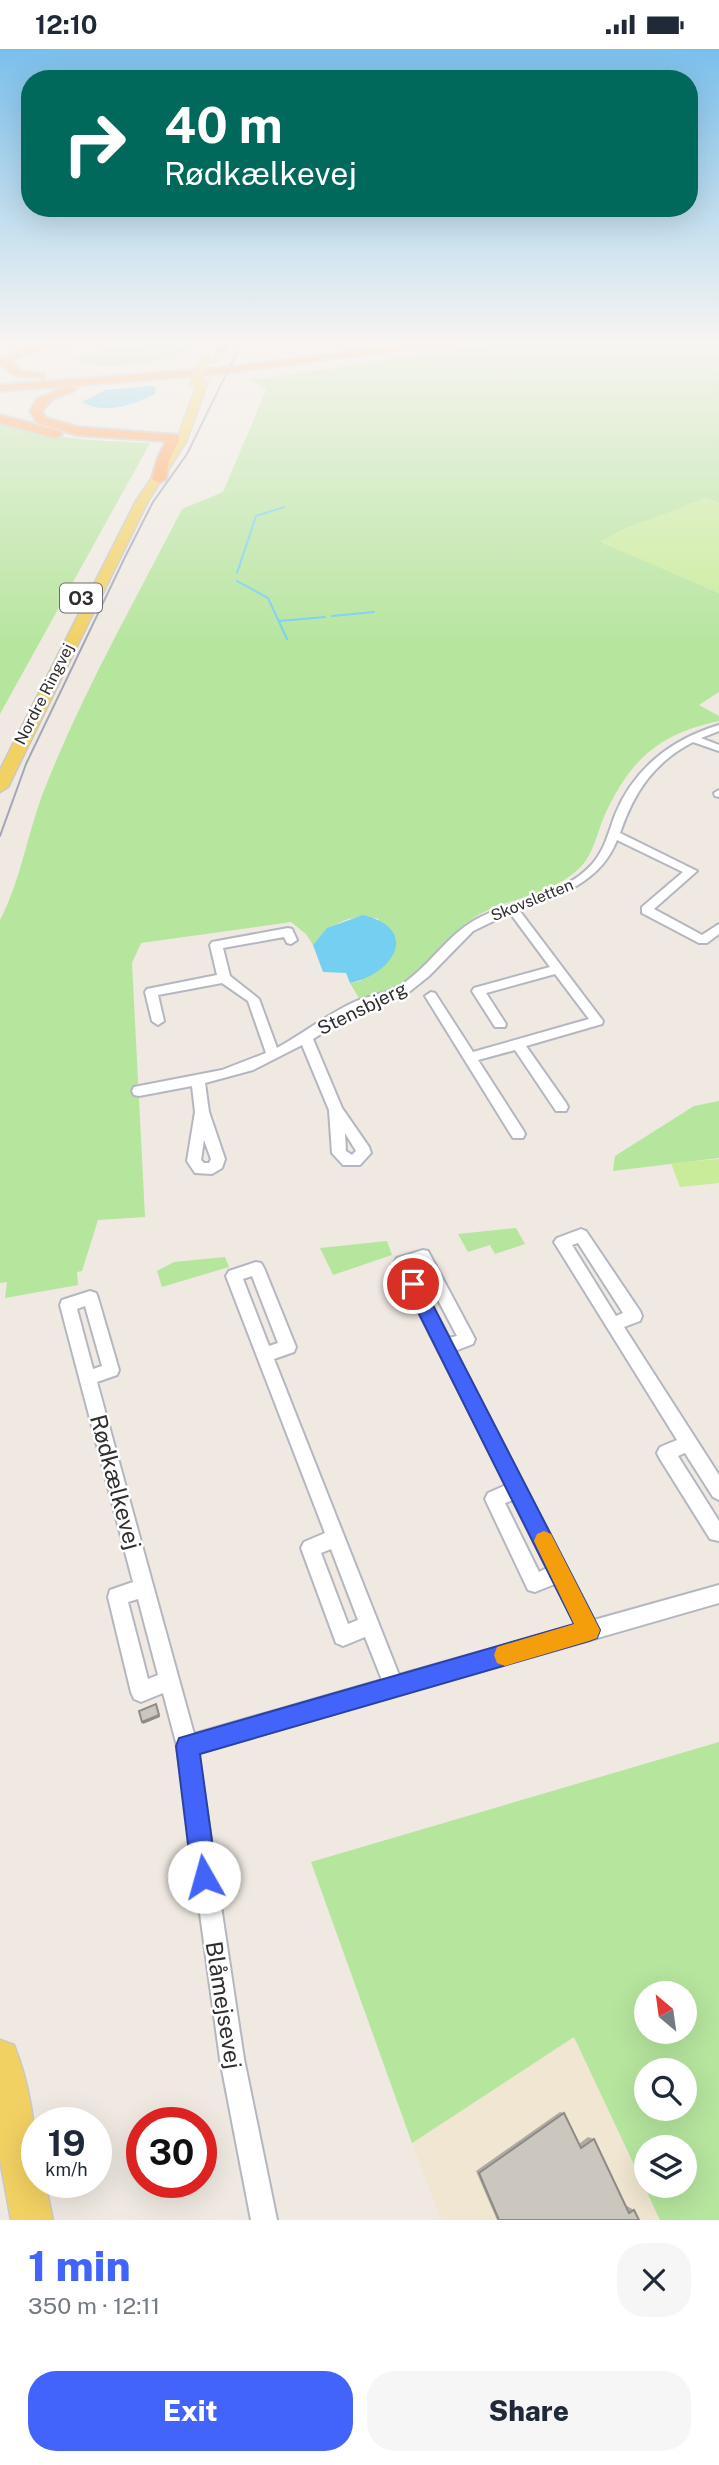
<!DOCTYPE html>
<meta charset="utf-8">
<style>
:root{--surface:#fff;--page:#f6f6f7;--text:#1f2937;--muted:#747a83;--accent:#4264fb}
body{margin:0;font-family:"Public Sans",sans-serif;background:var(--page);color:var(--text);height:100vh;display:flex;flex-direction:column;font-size:26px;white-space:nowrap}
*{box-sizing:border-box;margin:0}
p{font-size:23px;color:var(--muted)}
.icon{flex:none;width:38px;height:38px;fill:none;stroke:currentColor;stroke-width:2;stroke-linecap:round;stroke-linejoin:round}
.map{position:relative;height:2171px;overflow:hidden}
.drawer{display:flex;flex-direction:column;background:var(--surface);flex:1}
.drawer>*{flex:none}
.guide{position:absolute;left:21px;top:21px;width:677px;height:147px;border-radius:28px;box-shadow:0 7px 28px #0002;background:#00695c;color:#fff;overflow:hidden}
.needle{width:46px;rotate:331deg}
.fabs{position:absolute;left:634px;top:1932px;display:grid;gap:14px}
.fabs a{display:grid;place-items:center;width:63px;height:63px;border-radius:50%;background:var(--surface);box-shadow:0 7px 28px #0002;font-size:35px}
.speed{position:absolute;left:21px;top:2058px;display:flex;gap:14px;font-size:35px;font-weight:700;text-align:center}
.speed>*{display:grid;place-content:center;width:91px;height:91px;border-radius:50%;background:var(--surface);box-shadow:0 7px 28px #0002;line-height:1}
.speed small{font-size:18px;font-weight:400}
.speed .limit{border:10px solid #d22;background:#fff;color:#111}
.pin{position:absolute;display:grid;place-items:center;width:60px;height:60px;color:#fff;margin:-30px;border:4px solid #fff;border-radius:50%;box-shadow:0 2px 7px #0007}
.me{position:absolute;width:77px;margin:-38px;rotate:353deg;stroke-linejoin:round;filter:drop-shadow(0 0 5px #0008)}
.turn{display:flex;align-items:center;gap:24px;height:147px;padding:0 28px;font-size:32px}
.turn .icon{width:91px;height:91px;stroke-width:2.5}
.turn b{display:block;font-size:49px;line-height:60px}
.round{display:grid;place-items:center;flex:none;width:74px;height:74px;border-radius:28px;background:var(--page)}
.overview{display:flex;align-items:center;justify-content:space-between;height:119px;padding:0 28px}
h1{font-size:42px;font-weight:800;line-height:52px;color:var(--accent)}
.cta{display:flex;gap:14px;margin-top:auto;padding:14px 28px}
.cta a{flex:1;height:80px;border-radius:28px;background:var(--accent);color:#fff;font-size:28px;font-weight:800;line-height:80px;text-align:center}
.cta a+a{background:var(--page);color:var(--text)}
.status{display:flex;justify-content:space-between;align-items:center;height:49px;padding:0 35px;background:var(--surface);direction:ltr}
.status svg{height:19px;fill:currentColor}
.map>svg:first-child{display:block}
.education{fill:#f0e6d1}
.green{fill:#b6e59e;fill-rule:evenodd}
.pitch{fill:#c9ec9a}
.water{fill:#75cff0}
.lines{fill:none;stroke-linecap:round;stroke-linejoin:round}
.stream{stroke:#75cff0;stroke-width:2}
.street-casing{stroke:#b4b7c1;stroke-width:4}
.primary-casing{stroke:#c9c9c9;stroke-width:3}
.highway-casing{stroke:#c9c9c9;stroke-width:4}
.street{fill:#fff;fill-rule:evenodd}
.primary{fill:#f2d163;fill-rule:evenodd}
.highway{fill:#ffa35c;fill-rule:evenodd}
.tram{stroke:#a3a6b8;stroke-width:2}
.primary-bridge-casing{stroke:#c9c9c9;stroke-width:12;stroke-linecap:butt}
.primary-bridge{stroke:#f2d163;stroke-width:10}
.wall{fill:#afaba4}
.shaded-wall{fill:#8e8b86}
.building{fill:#cbc7bf;stroke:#8e8b86;stroke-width:2}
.route{fill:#4264fb;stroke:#2b41a3;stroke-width:2}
.slow{fill:#f59e0b}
.labels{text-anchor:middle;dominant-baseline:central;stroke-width:5;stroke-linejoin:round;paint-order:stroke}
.far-street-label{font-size:16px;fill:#2e2e2e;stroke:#fff}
.shield{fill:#fff;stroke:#6d6d6d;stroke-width:2}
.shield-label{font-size:18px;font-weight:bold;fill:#2e2e2e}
.street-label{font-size:19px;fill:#2e2e2e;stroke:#fff}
.near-street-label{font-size:23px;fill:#2e2e2e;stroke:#fff}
</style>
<div class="status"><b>12:10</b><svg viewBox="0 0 49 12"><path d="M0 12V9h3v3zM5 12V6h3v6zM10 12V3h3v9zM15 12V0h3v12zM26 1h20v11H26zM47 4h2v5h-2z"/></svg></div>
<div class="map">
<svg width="719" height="2171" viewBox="0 0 719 2171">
<rect width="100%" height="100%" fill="#efe9e1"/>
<path class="education" d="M574,1988L660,2171H441L412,2094Z"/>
<path class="green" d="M515,293H719V454L706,449L601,492L719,544V643L699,656L719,667V672C657,685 628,713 603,770C598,783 593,803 584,814C560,843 516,848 484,863C455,877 440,903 417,924C402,938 379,945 360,951L350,934L361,932L379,870C351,863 330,875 313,896L306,885L291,873L141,894L132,914L145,1168L98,1171L82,1222L77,1223L78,1236L5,1249L7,1233L0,1234V871C21,831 27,786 43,744C81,646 134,554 182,460L223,443L267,339L250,331Z
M178,296L186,299L187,305C162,311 93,327 74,308L124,297Z
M0,374C50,390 98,392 150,394L0,665Z
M719,1052V1109L613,1122L615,1107L694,1057Z
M516,1179L525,1195L495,1205L490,1196L468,1203L458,1185Z
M387,1192L392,1206L333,1226L320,1199Z
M225,1208L229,1218L162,1238L157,1222L174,1213Z
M719,1693V2171H660L574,1988L412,2094L311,1813ZM646,1944H684V1983H646ZM646,2021H684V2060H646ZM646,2098H684V2137H646Z"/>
<path class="pitch" d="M706,449L719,454V544L600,493L621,481Z
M719,1110V1134L680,1138L671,1114Z"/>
<path class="water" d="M149,337L156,338L155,345C134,356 103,366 82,353L105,341Z
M363,866C421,880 394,925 350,934L346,924L323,923L313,896L327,879Z"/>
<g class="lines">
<path class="stream" d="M237,524L256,467L284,458
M237,532L268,549L287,590
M332,567L374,563
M279,572L325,568"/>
<g class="street-casing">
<path id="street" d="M719,676V682L701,689L719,696V702L693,693C654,713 634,743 620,784L697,822L654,860L702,886L719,875V885L707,894H699L642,864V858L683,823L617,791C600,834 560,846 519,861L603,972L602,975L526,997L566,1054L568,1058L566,1062H556L515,1001L478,1011L523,1081L525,1085L523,1089H513L425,947L431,943L435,944L473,1003L589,970L555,925L486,944L506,975L505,978H495L472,942L474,939L550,918L510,864L473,882L429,927L409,943L359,961L313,990L342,1059L369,1098L371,1104L360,1116H343L332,1104L329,1061L302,996L253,1021L205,1034L209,1063L225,1110L222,1119L212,1125L195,1124L187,1112L195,1063L192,1037L139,1047L134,1046L132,1042L134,1038L222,1021L266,1004L248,952L222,934L158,946L164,972L158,976L152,972L145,943L147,940L217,926L210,896L212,893L288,879L292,880L297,891L291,895L287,894L284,888L223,899L230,927L259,950L277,999C302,985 324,968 350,955C367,946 388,946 404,934C430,916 447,887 475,871C512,850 564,848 593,814C605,800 609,782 615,766C634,719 672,690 719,676ZM345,1084L356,1102L352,1106L346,1102ZM204,1091L211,1110L209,1114H204L201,1111Z
M719,741V748L715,747L714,744Z
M581,1180L586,1182L640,1262L642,1267L640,1272L624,1278L719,1426V1451L713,1448L685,1404L678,1407L719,1472V1492L710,1490L660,1410L657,1404L660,1398L677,1391L554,1193L557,1189ZM578,1194L623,1264L616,1267L572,1196Z
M423,1201L428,1202L475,1290L473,1295L455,1302L594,1571L719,1536V1554L198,1704L244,2010L277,2171H251L220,2010L177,1697L163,1644L141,1653L134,1650L131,1643L108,1548L110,1541L133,1533L60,1256L62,1251L90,1242L96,1244L98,1249L119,1321L117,1326L97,1333L194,1685L382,1631L365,1588L343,1597L336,1594L301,1499L304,1493L325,1484L226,1227L229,1222L256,1213L261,1214L264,1219L296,1298L294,1303L274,1310L399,1626L576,1576L555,1535L535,1543L528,1541L485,1450L488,1444L506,1436L394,1214L397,1209ZM419,1215L457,1287L449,1289L411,1217ZM252,1227L278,1294L269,1297L243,1230ZM85,1257L102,1317L93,1320L77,1260ZM513,1451L547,1519L539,1523L505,1454ZM331,1500L358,1571L348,1575L321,1504ZM138,1550L158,1626L148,1630L128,1553Z"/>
</g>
<g class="primary-casing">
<path id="primary" d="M221,293H231L218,313H212Z
M203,330L208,333L186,393L148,452L8,738L0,743V721L136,452L176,393L198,333Z
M0,1991L14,1996C31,2038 37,2088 37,2133H45L53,2171H11L0,2111Z"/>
</g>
<g class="highway-casing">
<path id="highway" d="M57,293H84L29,304L10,313L22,322L45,325V329L16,327L0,315V310L22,299Z
M217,293H227L226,302H218Z
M427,293H459L218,325L71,337L76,340L74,342L53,350L42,362L46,369L78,378L178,386L180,389L169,411L166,430L159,434L152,430L157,411L166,392L77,386L37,374L30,362L37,350L67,337L0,342V336L218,319Z
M0,366L60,382L62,385L56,389L0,374Z"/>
</g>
<use href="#street" class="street"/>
<use href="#primary" class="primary"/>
<use href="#highway" class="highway"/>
<path class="tram" d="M0,787L26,715L126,506L153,453L187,405L242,293"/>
<g class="primary-bridge-casing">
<path id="primary-bridge" d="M194,334L206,311"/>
</g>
<use href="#primary-bridge" class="primary-bridge"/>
</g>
<path class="wall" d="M560,2063L564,2064L579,2095L588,2088L594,2090L626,2158L627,2157L634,2161L639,2171H497L476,2122Z"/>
<path class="shaded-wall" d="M156,1655L160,1668L143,1675L142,1673Z"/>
<path class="building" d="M156,1655L159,1666L142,1673L139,1662Z
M564,2064L581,2099L594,2090L629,2164L634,2161L639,2171H499L479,2124Z"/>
<linearGradient id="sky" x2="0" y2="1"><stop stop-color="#7abfeb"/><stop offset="0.49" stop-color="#f8f5f2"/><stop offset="1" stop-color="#f8f5f2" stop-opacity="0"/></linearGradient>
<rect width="719" height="597" fill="url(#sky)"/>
<path class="route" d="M413,1227L419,1229L600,1581L597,1589L589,1592L200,1705L217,1828L213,1836L204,1840L195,1836L192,1828L176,1697L179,1689L574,1575L404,1235Z"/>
<path class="slow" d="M544,1482L551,1485L600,1581L597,1589L589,1592L505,1617L497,1614L494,1606L497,1598L574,1575L534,1492L537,1485Z"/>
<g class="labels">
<g class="far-street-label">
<text transform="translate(44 645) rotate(-63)">Nordre Ringvej</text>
<text transform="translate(532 851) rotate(-22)">Skovsletten</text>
</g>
<rect class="shield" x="60" y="534.5" width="42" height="29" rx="5"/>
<g class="shield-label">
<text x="81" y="549">O3</text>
</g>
<g class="street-label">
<text transform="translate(362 959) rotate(-26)">Stensbjerg</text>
</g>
<g class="near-street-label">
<text transform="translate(116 1433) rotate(75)">Rødkælkevej</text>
<text transform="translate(224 1956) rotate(81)">Blåmejsevej</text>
</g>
</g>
</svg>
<div class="fabs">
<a><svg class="needle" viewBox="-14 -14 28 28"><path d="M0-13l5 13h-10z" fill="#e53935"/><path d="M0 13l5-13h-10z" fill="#747a83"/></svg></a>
<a><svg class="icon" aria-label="search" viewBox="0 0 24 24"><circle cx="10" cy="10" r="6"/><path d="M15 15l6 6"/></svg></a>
<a><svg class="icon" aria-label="layers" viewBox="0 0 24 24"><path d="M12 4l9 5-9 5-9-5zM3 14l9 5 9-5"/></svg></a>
</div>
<div class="speed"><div>19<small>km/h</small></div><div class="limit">30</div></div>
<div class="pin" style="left:413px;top:1235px;background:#d93025"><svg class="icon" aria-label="arrive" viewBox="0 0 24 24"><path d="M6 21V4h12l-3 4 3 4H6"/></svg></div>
<svg class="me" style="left:204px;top:1828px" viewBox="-20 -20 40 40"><circle r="19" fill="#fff"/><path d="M0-13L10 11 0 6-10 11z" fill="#4264fb"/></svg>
<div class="guide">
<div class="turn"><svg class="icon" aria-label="right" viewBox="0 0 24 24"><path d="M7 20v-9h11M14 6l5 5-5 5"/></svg><div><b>40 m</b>Rødkælkevej</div></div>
</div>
</div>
<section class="drawer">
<div class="overview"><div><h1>1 min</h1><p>350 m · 12:11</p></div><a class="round"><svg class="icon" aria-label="close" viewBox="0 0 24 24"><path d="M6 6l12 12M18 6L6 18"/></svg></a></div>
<div class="cta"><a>Exit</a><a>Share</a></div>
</section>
